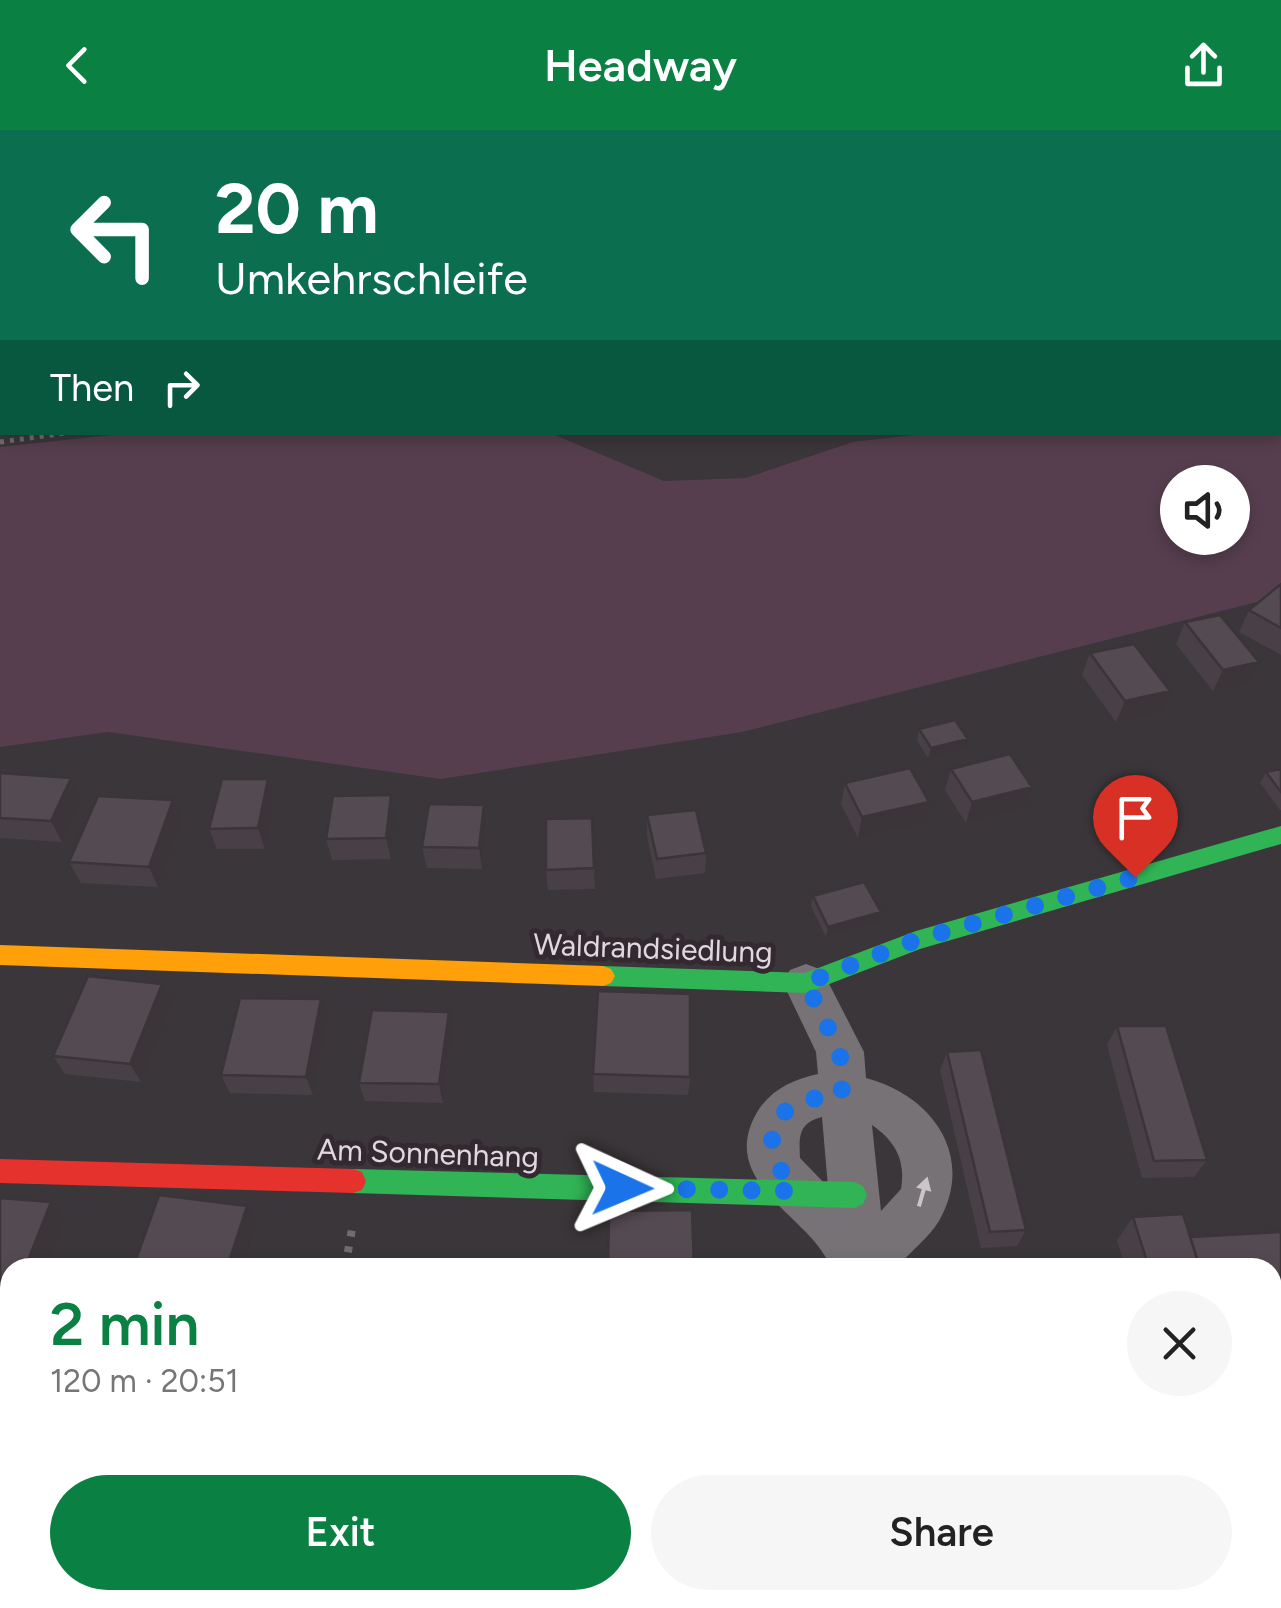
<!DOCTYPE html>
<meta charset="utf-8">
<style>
:root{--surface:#fff;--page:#f6f6f6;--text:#222;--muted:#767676;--accent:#0b8043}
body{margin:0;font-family:Figtree,sans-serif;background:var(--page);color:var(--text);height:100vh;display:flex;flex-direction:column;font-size:38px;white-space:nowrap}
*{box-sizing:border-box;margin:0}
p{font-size:32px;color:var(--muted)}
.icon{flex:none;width:55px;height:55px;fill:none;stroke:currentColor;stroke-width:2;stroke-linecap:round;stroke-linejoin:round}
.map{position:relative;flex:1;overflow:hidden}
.sheet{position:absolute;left:0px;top:1128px;width:1282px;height:352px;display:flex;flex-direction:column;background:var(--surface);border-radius:30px 30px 0 0;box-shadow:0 5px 15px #0003}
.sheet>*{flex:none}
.banner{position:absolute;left:0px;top:0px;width:1282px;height:305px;box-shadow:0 5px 15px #0003;background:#0b6e4f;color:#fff;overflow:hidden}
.tools{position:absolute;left:1160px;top:335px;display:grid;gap:20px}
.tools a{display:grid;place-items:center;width:90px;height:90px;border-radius:50%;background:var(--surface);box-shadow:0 5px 15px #0003;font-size:50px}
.pin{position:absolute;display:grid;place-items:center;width:85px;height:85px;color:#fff;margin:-102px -42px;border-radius:50% 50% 50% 0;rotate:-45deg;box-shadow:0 0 10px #0007}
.pin .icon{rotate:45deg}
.me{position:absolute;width:110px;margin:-55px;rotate:91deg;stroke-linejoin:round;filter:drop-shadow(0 0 8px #0008)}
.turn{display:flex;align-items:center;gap:35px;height:210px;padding:0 50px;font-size:45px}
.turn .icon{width:130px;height:130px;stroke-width:2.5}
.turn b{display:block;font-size:70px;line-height:85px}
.then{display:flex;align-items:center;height:95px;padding:0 50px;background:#0003;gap:20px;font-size:38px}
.round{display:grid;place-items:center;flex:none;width:105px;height:105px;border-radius:52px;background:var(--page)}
.overview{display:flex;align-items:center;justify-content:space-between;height:170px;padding:0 50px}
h1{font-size:60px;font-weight:600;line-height:75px;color:var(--accent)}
.button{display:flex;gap:20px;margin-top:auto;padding:20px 50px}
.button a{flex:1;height:115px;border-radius:60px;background:var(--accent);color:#fff;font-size:40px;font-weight:600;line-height:115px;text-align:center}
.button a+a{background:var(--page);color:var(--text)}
header{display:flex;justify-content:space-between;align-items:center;height:130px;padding:0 50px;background:var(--accent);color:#fff;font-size:45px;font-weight:600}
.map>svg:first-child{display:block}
.green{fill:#563e4e;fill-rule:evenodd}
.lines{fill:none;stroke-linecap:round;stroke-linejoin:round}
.path-far2{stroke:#716c6f;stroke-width:4;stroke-dasharray:4 5;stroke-linecap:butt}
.path-far1{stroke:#716c6f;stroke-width:5;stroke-dasharray:4 6;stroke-linecap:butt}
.path{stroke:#716c6f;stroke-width:8;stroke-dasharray:6 10;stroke-linecap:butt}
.street{fill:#777275;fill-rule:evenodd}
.fast{fill:#30b455;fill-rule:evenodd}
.slow{fill:#ff9f0a;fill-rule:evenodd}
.jam{fill:#e5322d;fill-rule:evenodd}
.wall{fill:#484046}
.shaded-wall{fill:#3b3439}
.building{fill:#544a51;stroke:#3b3439;stroke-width:2.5}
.oneway{fill:#cbc4c8}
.route{stroke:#1a73e8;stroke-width:18;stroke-dasharray:0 32.4}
.labels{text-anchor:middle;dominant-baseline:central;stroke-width:10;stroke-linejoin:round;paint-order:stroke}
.street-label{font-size:30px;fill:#e0d8dd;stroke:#342930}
</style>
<header><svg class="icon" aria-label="back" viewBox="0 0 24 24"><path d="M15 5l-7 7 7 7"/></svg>Headway<svg class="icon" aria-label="share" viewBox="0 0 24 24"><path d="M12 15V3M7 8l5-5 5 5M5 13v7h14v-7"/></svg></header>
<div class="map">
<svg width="1281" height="1478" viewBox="0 0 1281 1478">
<rect width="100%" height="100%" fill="#3b3639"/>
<path class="green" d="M0,0H1281V197L1280,2H2L0,292Z
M1281,244V466L742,602L441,649L108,602L0,617V317L139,302H548L664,351L746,348L853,312L931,303L1280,302ZM1178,352H1232V408H1178Z"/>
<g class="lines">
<path class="path-far2" d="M1023,0L1032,2
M364,2L372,0
M1061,2L1073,0"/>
<path class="path-far1" d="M608,302H673
M0,312L73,302"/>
<path class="path" d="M345,1138L352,1099
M282,1478L284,1470
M673,1478L690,1470"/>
<path class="street" d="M806,834L822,840L864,922L866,948C932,965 976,1026 939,1091C928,1109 910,1121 897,1138H831C812,1087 719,1055 755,986C768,961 791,950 818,944L816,922L783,853L790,840ZM822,987L828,1057L800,1028C799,1007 798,993 822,987ZM872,995C895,1011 906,1030 901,1059L881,1081Z
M842,1470H902L904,1478H842Z"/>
<path class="fast" d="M1281,696V714L920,819L806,863L603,856L595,853L591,846L595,839L603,836L805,843L916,801Z
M353,1039L854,1052L863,1056L867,1065L863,1074L854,1078L353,1063L344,1060L340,1051L344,1042Z"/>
<path class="slow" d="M0,815L603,836L611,839L615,846L611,853L603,856L0,835Z"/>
<path class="jam" d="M0,1029L353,1039L362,1042L366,1051L362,1060L353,1063L0,1053Z"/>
</g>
<path class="wall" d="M1281,454V525L1239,502L1249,480Z
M1185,492L1259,532L1249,554L1213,561L1176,514Z
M1090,523L1161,582L1116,592L1082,545Z
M919,599L964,620L928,628L917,610Z
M951,639L1032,657L1025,678L966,693L945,660Z
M1281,639V680H1280L1260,653L1266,642Z
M0,643L82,669L62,712L0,708Z
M268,649L275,670L265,719H217L209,699Z
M845,653L924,693L858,708L841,674Z
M391,665L396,686L391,729L332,730L326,709Z
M1104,673L1157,705L1152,716L1124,722L1099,684Z
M647,685L706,723L705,743L656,749L647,706Z
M592,688L595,759L548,760L546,740Z
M182,691L158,757L81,753L69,732Z
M486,696L482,739L427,738L422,717Z
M813,766L879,792L826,807L811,776Z
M172,873L141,952L65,944L53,926Z
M328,888L313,965L230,963L221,945Z
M1117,896L1207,1030L1194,1047L1142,1048L1107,915Z
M453,901L443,973L365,971L359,953Z
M947,922L1026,1100L1017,1116L981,1118L940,940Z
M593,944L690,947L688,965L594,962Z
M0,1068L51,1072L64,1089L10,1138V1175L0,1174Z
M1133,1087L1190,1107L1281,1102V1172H1272V1138H1125L1117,1110Z
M1281,1182V1269L1272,1270V1183Z
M1272,1294H1281V1409L1272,1414Z
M1281,1422V1448L1274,1426Z
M988,1470H1134L1136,1478H989Z"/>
<path class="shaded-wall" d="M1259,532L1249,554L1213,561L1223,540Z
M1170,561L1161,582L1116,592L1125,571Z
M968,609L964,620L928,628L931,618Z
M71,648L82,669L62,712L51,691Z
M268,649L275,670L265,719L258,698Z
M1032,657L1025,678L966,693L972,672Z
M391,665L396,686L391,729L386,708Z
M173,670L182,691L158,757L149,737Z
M929,672L924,693L858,708L862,687Z
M484,675L486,696L482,739L479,718Z
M1157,705L1152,716L1124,722L1129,711Z
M881,782L879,792L826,807L828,797Z
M162,854L172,873L141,952L130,934Z
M321,869L328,888L313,965L306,947Z
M449,882L453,901L443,973L439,954Z
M51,1072L64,1089L46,1138H25Z
M247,1076L256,1092L242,1138H227Z"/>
<path class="building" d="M1281,454V498L1249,480Z
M1220,485L1259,532L1223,540L1185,492Z
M1134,514L1170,561L1125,571L1090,523Z
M955,590L968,609L931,618L919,599Z
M1010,624L1032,657L972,672L951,639Z
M910,638L929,672L862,687L845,653Z
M1281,639V662L1266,642Z
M0,643L71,648L51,691L0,688Z
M222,649H268L258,698L209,699Z
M391,665L386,708L326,709L333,666Z
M98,666L173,670L149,737L69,732Z
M1132,667L1157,705L1129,711L1104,673Z
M429,674L484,675L479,718L422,717Z
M696,680L706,723L657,729L647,685Z
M592,688L594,738L546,740V689Z
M864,752L881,782L828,797L813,766Z
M88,846L162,854L130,934L53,926Z
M598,861L690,864V947L593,944Z
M240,868L321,869L306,947L221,945Z
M372,880L449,882L439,954L359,953Z
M1117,896H1166L1207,1030L1154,1031Z
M981,920L1026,1100L990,1102L947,922Z
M159,1065L247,1076L227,1138H133Z
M0,1068L51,1072L25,1138H10V1161L0,1160Z
M692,1080L694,1138H608L609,1081Z
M1183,1084L1200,1138H1149L1133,1087Z
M1281,1102V1164L1272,1165V1138H1200L1190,1107Z
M1281,1182V1263L1272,1264V1183Z
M1272,1294H1281V1384L1272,1358Z
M1272,1358L1281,1384V1405L1272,1406Z
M1010,1470H1134L1136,1478H1011Z"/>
<defs><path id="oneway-solid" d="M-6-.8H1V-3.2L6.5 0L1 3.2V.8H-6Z" transform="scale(2.5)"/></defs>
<use class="oneway" href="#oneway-solid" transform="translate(923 1062) rotate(-74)"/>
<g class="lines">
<path class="route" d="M622,1058L793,1061C752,999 773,971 842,964L840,922L806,853L916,810L1135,747"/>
</g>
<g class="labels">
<g class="street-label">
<text transform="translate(653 818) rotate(2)">Waldrandsiedlung</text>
<text transform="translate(428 1023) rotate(2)">Am Sonnenhang</text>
</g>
</g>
</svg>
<div class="tools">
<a><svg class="icon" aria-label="sound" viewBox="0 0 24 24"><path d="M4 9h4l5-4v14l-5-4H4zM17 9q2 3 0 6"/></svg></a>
</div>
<div class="pin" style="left:1135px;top:747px;background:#d93025"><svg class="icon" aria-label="arrive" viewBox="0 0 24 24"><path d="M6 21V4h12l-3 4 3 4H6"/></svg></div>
<svg class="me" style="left:622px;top:1058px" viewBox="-20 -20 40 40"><path d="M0-17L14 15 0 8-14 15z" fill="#1a73e8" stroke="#fff" stroke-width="4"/></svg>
<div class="banner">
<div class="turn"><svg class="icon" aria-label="left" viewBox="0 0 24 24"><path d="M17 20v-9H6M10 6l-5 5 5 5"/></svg><div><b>20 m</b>Umkehrschleife</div></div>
<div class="then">Then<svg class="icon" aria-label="right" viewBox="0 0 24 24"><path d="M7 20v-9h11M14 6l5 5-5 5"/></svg></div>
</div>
<section class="sheet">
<div class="overview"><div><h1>2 min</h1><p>120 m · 20:51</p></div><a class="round"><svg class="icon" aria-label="close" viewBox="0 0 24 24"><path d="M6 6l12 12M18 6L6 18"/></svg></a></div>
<div class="button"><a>Exit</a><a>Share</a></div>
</section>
</div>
